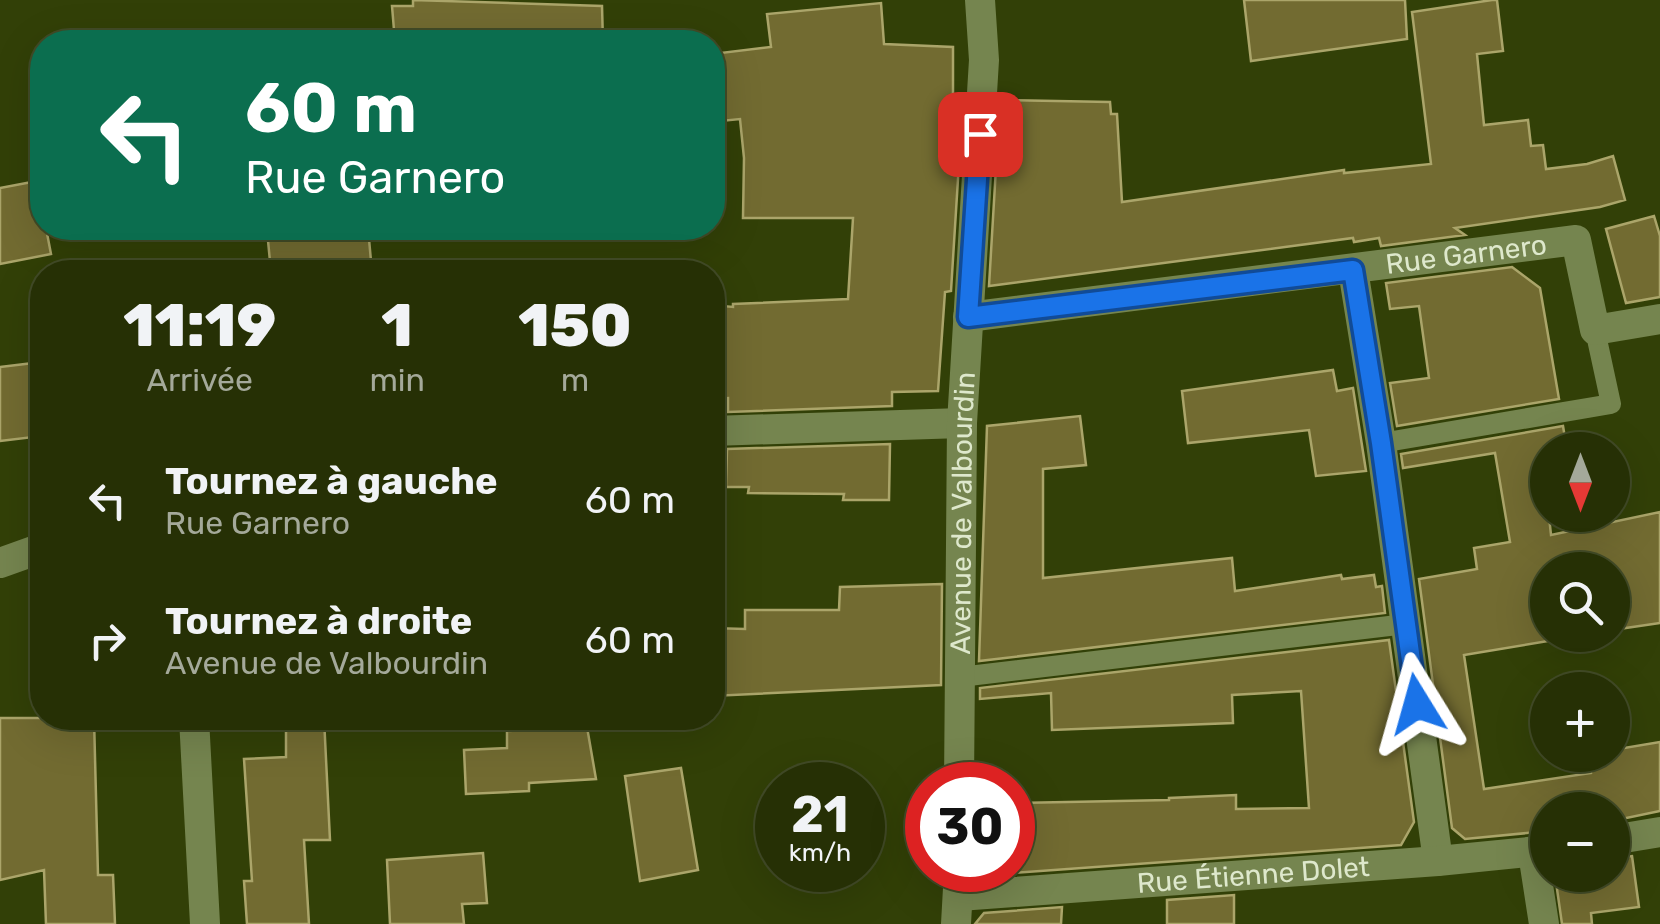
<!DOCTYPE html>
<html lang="fr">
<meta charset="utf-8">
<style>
:root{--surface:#263005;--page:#323c13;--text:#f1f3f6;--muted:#a4a99a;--line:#424b27}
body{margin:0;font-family:Rubik,sans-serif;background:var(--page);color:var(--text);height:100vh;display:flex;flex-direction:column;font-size:38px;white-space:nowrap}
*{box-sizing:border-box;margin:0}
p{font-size:32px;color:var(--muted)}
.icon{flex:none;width:55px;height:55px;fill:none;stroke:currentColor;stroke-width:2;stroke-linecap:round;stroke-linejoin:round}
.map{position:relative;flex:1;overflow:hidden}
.drawer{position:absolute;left:30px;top:260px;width:695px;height:470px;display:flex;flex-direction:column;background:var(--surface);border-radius:40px;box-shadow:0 10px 40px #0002,0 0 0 2px var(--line)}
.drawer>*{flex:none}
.banner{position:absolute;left:30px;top:30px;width:695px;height:210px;border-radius:40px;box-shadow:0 10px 40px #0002,0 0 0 2px var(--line);background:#0b6e4f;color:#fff;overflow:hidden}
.needle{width:65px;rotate:180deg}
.tools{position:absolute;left:1530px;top:432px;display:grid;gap:20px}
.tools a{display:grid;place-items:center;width:100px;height:100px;border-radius:50%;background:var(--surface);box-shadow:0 10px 40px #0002,0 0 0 2px var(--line);font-size:50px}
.speed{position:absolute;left:755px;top:762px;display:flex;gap:20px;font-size:50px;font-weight:700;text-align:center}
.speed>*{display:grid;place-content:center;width:130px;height:130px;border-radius:50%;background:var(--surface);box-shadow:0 10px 40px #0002,0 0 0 2px var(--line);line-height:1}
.speed small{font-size:25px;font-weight:400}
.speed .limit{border:15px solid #d22;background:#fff;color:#111}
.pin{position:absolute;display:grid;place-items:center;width:85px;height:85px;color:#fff;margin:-42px;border-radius:20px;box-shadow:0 5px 15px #0006}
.me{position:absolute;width:110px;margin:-55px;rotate:352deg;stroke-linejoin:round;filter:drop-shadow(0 0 8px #0008)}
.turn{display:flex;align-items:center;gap:35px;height:210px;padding:0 50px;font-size:45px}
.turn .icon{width:130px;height:130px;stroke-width:2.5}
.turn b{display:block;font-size:70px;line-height:85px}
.eta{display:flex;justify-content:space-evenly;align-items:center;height:170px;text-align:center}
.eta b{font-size:60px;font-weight:800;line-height:70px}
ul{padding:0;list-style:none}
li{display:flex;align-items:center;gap:30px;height:140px;padding:0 50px}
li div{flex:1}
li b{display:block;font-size:38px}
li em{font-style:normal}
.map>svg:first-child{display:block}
.building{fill:#726b31;stroke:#aba56a;stroke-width:2.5}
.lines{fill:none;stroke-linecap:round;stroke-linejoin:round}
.service{stroke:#75854f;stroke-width:20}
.minor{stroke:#75854f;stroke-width:30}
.tertiary{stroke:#75854f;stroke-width:30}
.route-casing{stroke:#114b97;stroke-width:25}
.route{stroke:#1a73e8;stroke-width:18}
.labels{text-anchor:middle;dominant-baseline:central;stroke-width:10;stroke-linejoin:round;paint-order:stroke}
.street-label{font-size:28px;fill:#dee8cc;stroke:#324007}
</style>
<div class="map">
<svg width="1660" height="924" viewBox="0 0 1660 924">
<rect width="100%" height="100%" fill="#324007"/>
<path class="building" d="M413,0L602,6L603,42H395L392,6H413Z
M1244,0H1405L1407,39L1251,61Z
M1492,0H1497L1503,51L1477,54L1484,125L1528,120L1531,146L1543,145L1546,169L1587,164L1613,156L1625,200L1600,207L1455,228L1465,235L1381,246L1379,238L1354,242L1353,238L989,286L1000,100L1110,102L1111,114H1117L1122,202L1344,170V173L1431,164L1412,12Z
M881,3L884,44L953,47V98L963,99L951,291L945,292L938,391L892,392V406L728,412V398L712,399V305L733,307V304L848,299L853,218H743L744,158L740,119L721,121L718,110H712V54L771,47L767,14Z
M37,181L42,228H46L51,254L0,264V188Z
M1654,216L1660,236V297L1626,303L1606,229Z
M290,228H368L372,272H271L267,230Z
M1512,267L1540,288L1559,399L1397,426L1390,383L1429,378L1419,306L1390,309L1386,283Z
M42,362V436L0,441V367Z
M1333,370L1337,391L1353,388L1366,471L1316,476L1309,430L1188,443L1182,391Z
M1080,416L1086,465L1043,469V578L1232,558L1235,591L1341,575L1342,579L1374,575L1376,587L1382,586L1385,613L979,661L987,426Z
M1563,426L1567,450H1542L1551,535L1660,512V623L1612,630V570H1548V635H1584L1464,655L1484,789L1591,773L1590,755H1612V750L1660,742V811L1612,821V810H1548V831L1465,839L1452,828L1419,579L1477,569L1474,548L1510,542L1495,453L1403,468L1401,454Z
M890,444L889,500H843L844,494L748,493L749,487H726L727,449Z
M942,584L941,685L712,696V628L745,629V610H839L840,587Z
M1389,640L1414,822L1401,845L1012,873V803L1169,800V798L1236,795V809L1309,808L1301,691L1232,695L1233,723L1052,730L1051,693L980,699V688Z
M0,718H94L98,875H113L115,924H46L44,870L0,880Z
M286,718H324L330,840H304L309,924H247L244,881H252L244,759L286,757Z
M587,727L596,779L529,783V791L466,794L464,750L507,748V731Z
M681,768L698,870L640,881L625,776Z
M483,853L487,903L462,904L464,924H390L387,860Z
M1632,856L1639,907L1591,913L1592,924H1562L1555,875H1612V858Z
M1234,895V924H1167V900Z
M1062,907L1061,924H975L984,913Z"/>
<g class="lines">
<path class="service" d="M1381,443L1611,404L1595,330
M960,677L1406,624"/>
<g class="minor">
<path d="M1353,270L1381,443L1438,861"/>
<path id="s1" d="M968,317L1576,240L1595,330L1660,319"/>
<path d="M712,431L962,423"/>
<path d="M0,563L42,548"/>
<path d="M194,718L205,924"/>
<path d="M1612,840L1660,832"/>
<path d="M1533,853L1544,924"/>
<path id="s2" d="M959,896L1438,861L1548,850"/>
</g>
<g class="tertiary">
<path id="s3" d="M959,785L962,423L984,60L980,0"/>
<path d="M956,924L959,870"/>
</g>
</g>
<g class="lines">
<g class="route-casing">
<path id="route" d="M980,134L968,317L1353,270L1381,443L1417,704"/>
</g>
<use href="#route" class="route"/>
</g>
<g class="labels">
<g class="street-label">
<text stroke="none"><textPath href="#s1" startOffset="502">Rue Garnero</textPath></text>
<text stroke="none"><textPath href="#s3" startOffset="272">Avenue de Valbourdin</textPath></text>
<text stroke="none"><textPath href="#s2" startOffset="295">Rue Étienne Dolet</textPath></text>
</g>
</g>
</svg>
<div class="tools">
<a><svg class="needle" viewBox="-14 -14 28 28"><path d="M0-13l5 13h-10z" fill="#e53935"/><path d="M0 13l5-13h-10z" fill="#a4a99a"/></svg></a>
<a><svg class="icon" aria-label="search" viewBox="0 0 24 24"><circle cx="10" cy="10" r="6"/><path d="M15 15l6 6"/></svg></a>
<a>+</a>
<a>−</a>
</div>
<div class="speed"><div>21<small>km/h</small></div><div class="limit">30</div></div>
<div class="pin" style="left:980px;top:134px;background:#d93025"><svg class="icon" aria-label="arrive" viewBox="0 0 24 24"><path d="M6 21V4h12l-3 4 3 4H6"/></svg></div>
<svg class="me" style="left:1417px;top:704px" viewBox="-20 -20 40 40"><path d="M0-17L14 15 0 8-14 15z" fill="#1a73e8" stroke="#fff" stroke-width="4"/></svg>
<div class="banner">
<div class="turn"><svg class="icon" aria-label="left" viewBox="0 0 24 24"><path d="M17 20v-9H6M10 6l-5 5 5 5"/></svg><div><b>60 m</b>Rue Garnero</div></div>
</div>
<section class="drawer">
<div class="eta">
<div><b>11:19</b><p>Arrivée</p></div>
<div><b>1</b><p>min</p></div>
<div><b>150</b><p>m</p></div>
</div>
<ul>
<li><svg class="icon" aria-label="left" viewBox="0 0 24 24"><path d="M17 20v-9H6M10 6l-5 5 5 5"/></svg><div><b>Tournez à gauche</b><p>Rue Garnero</p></div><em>60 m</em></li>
<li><svg class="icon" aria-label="right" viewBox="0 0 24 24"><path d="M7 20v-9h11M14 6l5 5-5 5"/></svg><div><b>Tournez à droite</b><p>Avenue de Valbourdin</p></div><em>60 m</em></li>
</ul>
</section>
</div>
